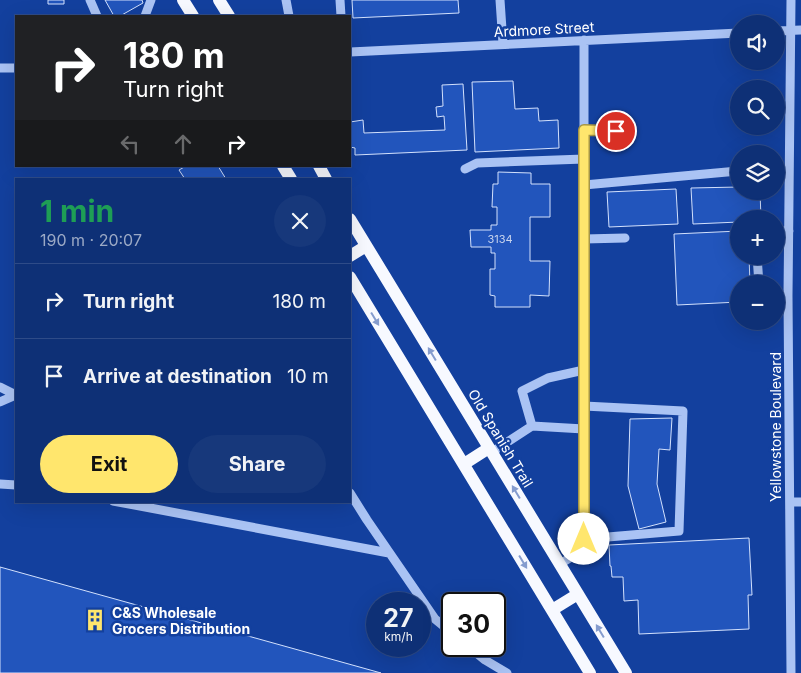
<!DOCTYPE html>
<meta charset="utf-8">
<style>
:root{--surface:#0e3076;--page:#17387b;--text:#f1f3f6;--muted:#9ba9c5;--line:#2e4b88;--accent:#ffe66d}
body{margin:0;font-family:Inter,sans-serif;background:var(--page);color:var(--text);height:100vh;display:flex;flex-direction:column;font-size:19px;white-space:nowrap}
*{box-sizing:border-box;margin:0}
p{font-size:16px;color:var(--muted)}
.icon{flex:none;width:28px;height:28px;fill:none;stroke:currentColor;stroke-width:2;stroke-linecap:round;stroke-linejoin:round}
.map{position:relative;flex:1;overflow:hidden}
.drawer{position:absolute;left:15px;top:178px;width:336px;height:325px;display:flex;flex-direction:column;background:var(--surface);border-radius:0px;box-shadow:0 5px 20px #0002,0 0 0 1px var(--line)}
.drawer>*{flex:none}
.guide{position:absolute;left:15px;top:15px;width:336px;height:152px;border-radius:0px;box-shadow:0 5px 20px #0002,0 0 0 1px var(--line);background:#202124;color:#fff;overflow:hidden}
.buttons{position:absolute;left:730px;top:15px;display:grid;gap:10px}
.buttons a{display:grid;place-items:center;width:55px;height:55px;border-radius:50%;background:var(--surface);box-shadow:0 5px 20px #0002,0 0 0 1px var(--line);font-size:25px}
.speed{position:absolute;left:366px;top:592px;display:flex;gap:10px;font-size:25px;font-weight:700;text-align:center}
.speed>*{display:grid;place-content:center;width:65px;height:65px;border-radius:50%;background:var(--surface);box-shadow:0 5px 20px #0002,0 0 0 1px var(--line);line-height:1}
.speed small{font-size:12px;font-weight:400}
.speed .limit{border:2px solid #111;border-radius:8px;background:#fff;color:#111}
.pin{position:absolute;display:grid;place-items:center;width:42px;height:42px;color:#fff;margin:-21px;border:2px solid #fff;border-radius:50%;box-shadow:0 1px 5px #0007}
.me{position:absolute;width:55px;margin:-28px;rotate:0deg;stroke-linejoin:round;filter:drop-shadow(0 0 4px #0008)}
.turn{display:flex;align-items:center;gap:18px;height:105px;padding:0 25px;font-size:22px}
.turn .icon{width:65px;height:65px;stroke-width:2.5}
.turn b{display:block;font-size:35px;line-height:42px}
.lanes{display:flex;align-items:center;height:48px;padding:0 25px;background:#0003;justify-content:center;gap:25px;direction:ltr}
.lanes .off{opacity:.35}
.round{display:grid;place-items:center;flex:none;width:52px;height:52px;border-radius:26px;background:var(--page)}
.summary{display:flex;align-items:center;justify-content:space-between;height:85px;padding:0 25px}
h1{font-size:30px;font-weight:700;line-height:38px;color:#1e9e55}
.cta{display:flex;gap:10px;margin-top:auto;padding:10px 25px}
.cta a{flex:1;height:58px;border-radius:30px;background:var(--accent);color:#111;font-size:20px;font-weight:700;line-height:58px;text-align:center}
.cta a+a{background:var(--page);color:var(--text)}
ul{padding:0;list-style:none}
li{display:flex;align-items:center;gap:15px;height:75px;padding:0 25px;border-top:1px solid var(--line)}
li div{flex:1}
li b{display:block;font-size:19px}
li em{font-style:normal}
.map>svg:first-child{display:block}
.building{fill:#2255bc;stroke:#d3e1fd}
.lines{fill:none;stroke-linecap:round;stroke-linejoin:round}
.minor{stroke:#aac3f4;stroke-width:9}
.major{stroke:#f7f9ff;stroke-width:12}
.oneway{fill:#859cce}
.route-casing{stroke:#a69647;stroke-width:12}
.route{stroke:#ffe66d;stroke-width:9}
.labels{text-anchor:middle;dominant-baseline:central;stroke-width:5;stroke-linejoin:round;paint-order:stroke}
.number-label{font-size:11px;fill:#c8d4ee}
.street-label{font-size:14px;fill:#fff;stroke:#13409e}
.poi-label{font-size:14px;font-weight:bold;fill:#fff;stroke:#13409e;text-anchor:start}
</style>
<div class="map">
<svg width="801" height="673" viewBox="0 0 801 673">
<rect width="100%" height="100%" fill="#13409e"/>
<path class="building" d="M48,0H64V4H48Z
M105,0H142L143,3L120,16H114Z
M352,0H458L459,13L353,18Z
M513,81L515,109L538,108L539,121L558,120L559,148L475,152L472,82Z
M463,84L467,150L355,155V148L350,147V122L363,120L364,133L445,130L444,116L437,117L436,107L443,106L442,85Z
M186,166H218L226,179H185L179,170Z
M498,172L531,173V184H550V217H530V261H550L549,296L530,295V307H495V296L490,295V269H495V253H491V247H471L470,230H491V225H497V207H492L493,184H498Z
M739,187V191H760L761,219H739V222L693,224L691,188Z
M676,189L678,224L609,227L607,192Z
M739,231V256H749L750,284H739V302L677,305L674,234Z
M672,418L670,450L659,449L657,484L666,522L639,529L628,486L630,419Z
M749,538L752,595H748L749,629L639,634L638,600L624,601L623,577H612L611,566H610L609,545Z
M0,567L381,673H0Z"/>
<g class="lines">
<path class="minor" d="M90,0L97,16
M286,0L289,16
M340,0L341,16
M500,0L503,44
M145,16L151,0
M776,31L801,30
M350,52L739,33
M0,68H16
M584,130L616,131
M465,169L477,163L584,159
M584,185L738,171
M776,231H789
M584,239L625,238
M757,256L759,284
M776,295L788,296
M0,387L16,395
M0,402L16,395
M532,426L522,391L548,378L584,370
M492,452L532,426L584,429
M0,484L16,485
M350,493L367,520L435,619L452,633
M113,501L389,553
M790,502H801
M584,539L679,531L683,411L584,406
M560,564L573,556L584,539V40
M468,646L485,660L507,673
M791,673L788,296L791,0"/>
<path class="major" d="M183,0L193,16
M219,0L229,16
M283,166L291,179
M319,166L326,179
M350,219L626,673
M350,256L366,246
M350,277L590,673
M464,464L489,448
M552,610L578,594"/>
</g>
<defs><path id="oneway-solid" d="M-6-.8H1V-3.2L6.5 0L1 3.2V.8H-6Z" transform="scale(1.25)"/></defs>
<g class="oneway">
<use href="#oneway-solid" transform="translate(375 319) rotate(59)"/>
<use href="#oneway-solid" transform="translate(432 354) rotate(-121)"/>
<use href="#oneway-solid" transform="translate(516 492) rotate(-121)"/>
<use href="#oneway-solid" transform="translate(523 562) rotate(59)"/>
<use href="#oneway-solid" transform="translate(600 631) rotate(-121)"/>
</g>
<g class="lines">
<g class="route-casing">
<path id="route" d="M584,539V130L616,131"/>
</g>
<use href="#route" class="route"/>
</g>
<defs>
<g id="building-bare" transform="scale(1.725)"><path d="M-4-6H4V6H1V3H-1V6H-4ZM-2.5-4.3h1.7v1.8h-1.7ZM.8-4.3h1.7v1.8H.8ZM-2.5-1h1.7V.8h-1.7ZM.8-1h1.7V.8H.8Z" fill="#ffe66d" stroke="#13409e" stroke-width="2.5" paint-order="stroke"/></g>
</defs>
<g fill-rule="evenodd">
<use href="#building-bare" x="95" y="620"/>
</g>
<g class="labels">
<g class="number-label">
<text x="500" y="239">3134</text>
</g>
<g class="street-label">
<text transform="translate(544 29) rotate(-3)">Ardmore Street</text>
<text transform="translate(775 427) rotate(-90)">Yellowstone Boulevard</text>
<text transform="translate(501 438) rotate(59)">Old Spanish Trail</text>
</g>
<g class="poi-label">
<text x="112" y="612">C&amp;S Wholesale<tspan x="112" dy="16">Grocers Distribution</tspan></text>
</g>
</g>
</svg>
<div class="buttons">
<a><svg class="icon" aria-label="sound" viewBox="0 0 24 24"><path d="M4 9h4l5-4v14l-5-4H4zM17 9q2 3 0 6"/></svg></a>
<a><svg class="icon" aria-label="search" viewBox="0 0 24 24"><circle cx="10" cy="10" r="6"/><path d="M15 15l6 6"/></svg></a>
<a><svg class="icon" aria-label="layers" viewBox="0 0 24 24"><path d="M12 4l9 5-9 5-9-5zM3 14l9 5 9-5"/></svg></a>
<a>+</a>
<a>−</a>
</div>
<div class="speed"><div>27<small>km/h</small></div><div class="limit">30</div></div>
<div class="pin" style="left:616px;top:131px;background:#d93025"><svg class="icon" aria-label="arrive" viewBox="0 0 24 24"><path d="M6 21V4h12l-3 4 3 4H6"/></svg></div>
<svg class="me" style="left:584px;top:539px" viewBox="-20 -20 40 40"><circle r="19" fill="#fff"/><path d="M0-13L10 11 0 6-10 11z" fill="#ffe66d"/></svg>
<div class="guide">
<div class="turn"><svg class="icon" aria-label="right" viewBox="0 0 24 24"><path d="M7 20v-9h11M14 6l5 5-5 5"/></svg><div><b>180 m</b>Turn right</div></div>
<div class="lanes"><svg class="icon off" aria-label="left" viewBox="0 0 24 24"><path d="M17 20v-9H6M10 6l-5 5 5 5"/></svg><svg class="icon off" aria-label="ahead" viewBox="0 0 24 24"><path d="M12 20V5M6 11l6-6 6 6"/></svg><svg class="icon" aria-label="right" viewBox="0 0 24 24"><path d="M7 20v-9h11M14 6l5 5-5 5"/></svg></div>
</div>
<section class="drawer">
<div class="summary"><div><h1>1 min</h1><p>190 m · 20:07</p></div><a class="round"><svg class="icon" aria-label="close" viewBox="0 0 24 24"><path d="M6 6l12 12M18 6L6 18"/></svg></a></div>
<ul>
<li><svg class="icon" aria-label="right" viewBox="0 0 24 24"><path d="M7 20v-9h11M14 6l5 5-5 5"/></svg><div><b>Turn right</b></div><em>180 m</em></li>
<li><svg class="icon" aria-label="arrive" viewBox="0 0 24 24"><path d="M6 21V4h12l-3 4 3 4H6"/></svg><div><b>Arrive at destination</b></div><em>10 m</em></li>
</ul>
<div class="cta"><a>Exit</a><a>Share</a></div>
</section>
</div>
